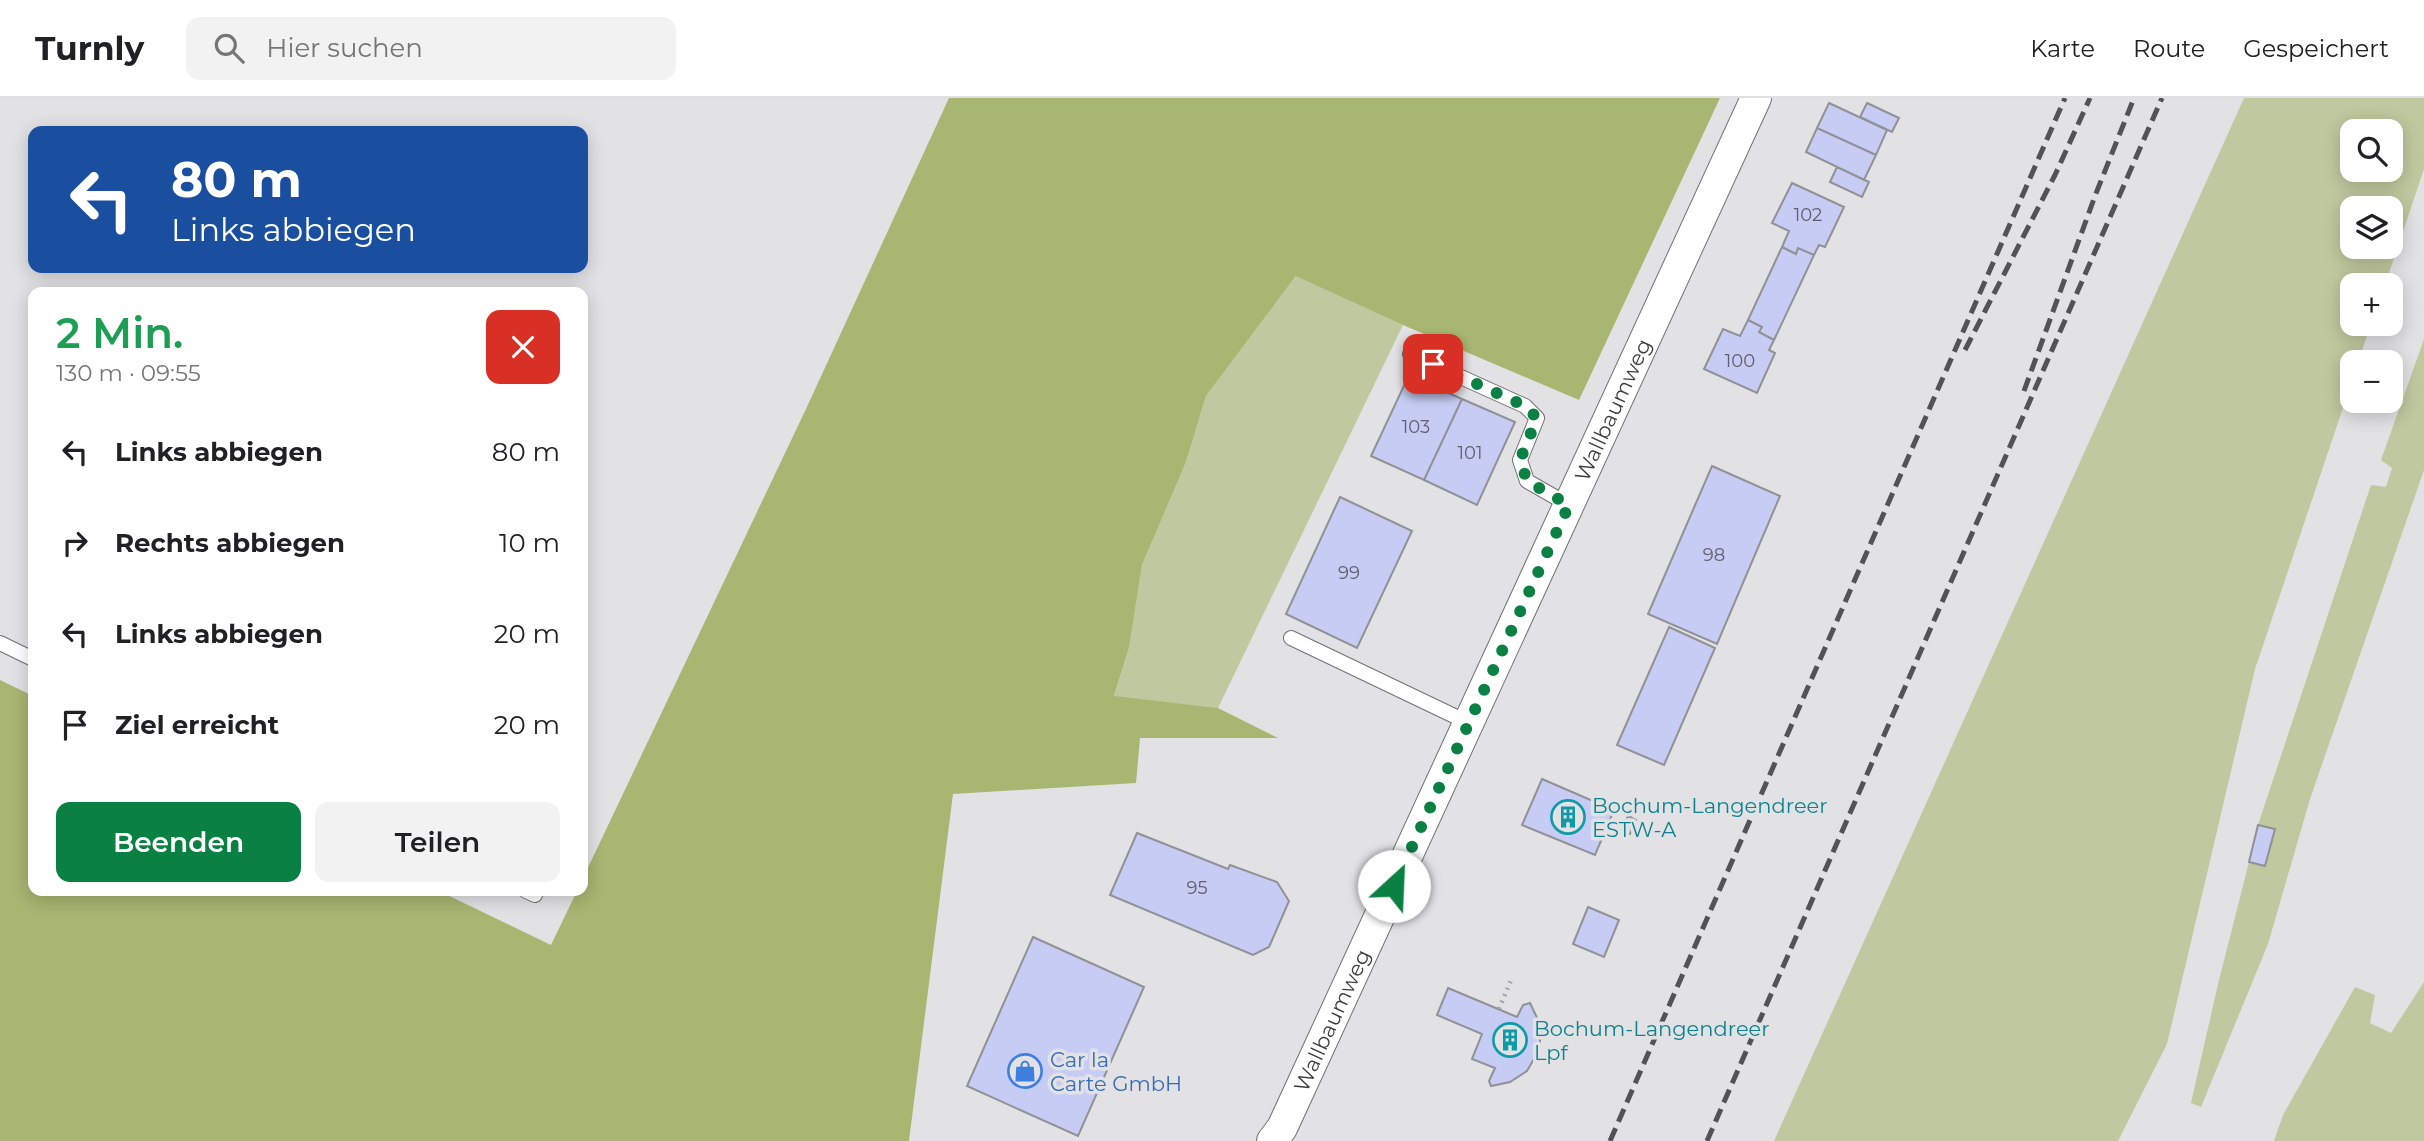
<!DOCTYPE html>
<html lang="de">
<meta charset="utf-8">
<style>
:root{--surface:#fff;--page:#f2f2f2;--text:#202124;--muted:#757577;--line:#e0e0e0;--accent:#0b8043}
body{margin:0;font-family:Montserrat,sans-serif;background:var(--page);color:var(--text);height:100vh;display:flex;flex-direction:column;font-size:26px;white-space:nowrap}
*{box-sizing:border-box;margin:0}
p{font-size:23px;color:var(--muted)}
.icon{flex:none;width:38px;height:38px;fill:none;stroke:currentColor;stroke-width:2;stroke-linecap:round;stroke-linejoin:round}
.map{position:relative;flex:1;overflow:hidden}
.panel{position:absolute;left:28px;top:189px;width:560px;height:609px;display:flex;flex-direction:column;background:var(--surface);border-radius:14px;box-shadow:0 4px 18px #0003}
.panel>*{flex:none}
.hud{position:absolute;left:28px;top:28px;width:560px;height:147px;border-radius:14px;box-shadow:0 4px 18px #0003;background:#1a4fa0;color:#fff;overflow:hidden}
.fabs{position:absolute;left:2340px;top:21px;display:grid;gap:14px}
.fabs a{display:grid;place-items:center;width:63px;height:63px;border-radius:14px;background:var(--surface);box-shadow:0 4px 18px #0003;font-size:35px}
.pin{position:absolute;display:grid;place-items:center;width:60px;height:60px;color:#fff;margin:-30px;border-radius:14px;box-shadow:0 4px 10px #0006}
.me{position:absolute;width:77px;margin:-38px;rotate:25deg;stroke-linejoin:round;filter:drop-shadow(0 0 5px #0008)}
.turn{display:flex;align-items:center;gap:24px;height:147px;padding:0 28px;font-size:32px}
.turn .icon{width:91px;height:91px;stroke-width:2.5}
.turn b{display:block;font-size:49px;line-height:60px}
.round{display:grid;place-items:center;flex:none;width:74px;height:74px;border-radius:14px;background:var(--page)}
.headline{display:flex;align-items:center;justify-content:space-between;height:119px;padding:0 28px}
h1{font-size:42px;font-weight:600;line-height:52px;color:#1e9e55}
.primary-button{display:flex;gap:14px;margin-top:auto;padding:14px 28px}
.primary-button a{flex:1;height:80px;border-radius:14px;background:var(--accent);color:#fff;font-size:28px;font-weight:600;line-height:80px;text-align:center}
.primary-button a+a{background:var(--page);color:var(--text)}
ul{padding:0;list-style:none}
li{display:flex;align-items:center;gap:21px;height:91px;padding:0 28px}
li div{flex:1}
li b{display:block;font-size:26px}
li em{font-style:normal}
header{display:flex;align-items:center;gap:42px;box-sizing:border-box;height:98px;padding:0 35px;background:var(--surface);border-bottom:2px solid var(--line)}
header strong{font-size:33px}
nav{display:flex;gap:38px;margin-inline-start:auto;font-size:24px}
.search{width:490px;height:63px;background:var(--page);display:flex;align-items:center;gap:18px;box-sizing:border-box;padding:0 24px;border-radius:14px;color:var(--muted);font-size:26px}
.map>svg:first-child{display:block}
.green{fill:#bfc89e;fill-rule:evenodd}
.forest{fill:#a7b671}
.building{fill:#c6ccf4;stroke:#909194;stroke-width:2}
.lines{fill:none;stroke-linecap:round;stroke-linejoin:round}
.lane-casing{stroke:#707173;stroke-width:16}
.street-casing{stroke:#707173;stroke-width:32}
.path{stroke:#a7a7aa;stroke-width:4.5;stroke-dasharray:2 5;stroke-linecap:butt}
.lane{stroke:#fff;stroke-width:14}
.street{stroke:#fff;stroke-width:30}
.rail{stroke:#525354;stroke-width:5;stroke-dasharray:14 7;stroke-linecap:butt}
.route{stroke:#0b8043;stroke-width:12;stroke-dasharray:0 21.6}
.labels{text-anchor:middle;dominant-baseline:central;stroke-width:7;stroke-linejoin:round;paint-order:stroke}
.number-label{font-size:18px;fill:#5e616c}
.street-label{font-size:21px;fill:#3c3d3e;stroke:#e2e2e5}
.culture-label{font-size:21px;fill:#0d838f;stroke:#e2e2e5;text-anchor:start}
.shop-label{font-size:21px;fill:#366cbe;stroke:#e2e2e5;text-anchor:start}
</style>
<header>
<strong>Turnly</strong>
<div class="search"><svg class="icon" aria-label="search" viewBox="0 0 24 24"><circle cx="10" cy="10" r="6"/><path d="M15 15l6 6"/></svg>Hier suchen</div>
<nav><a>Karte</a><a>Route</a><a>Gespeichert</a></nav>
</header>
<div class="map">
<svg width="2424" height="1043" viewBox="0 0 2424 1043">
<rect width="100%" height="100%" fill="#e2e2e5"/>
<path class="green" d="M2244,0H2424V71L2385,187H2352V226H2371L2358,264H2352V283L2255,571L2167,946L2118,1043H1774ZM2352,33H2390V72H2352ZM2352,110H2390V149H2352Z
M1297,177L1403,227L1218,610L1114,599L1129,550L1142,467L1186,364L1206,298Z
M2424,241V372L2310,701L2268,846L2201,1009L2191,1005L2218,886L2249,764L2265,768L2275,732L2258,727L2371,387L2386,389L2392,370L2381,362Z
M2424,884V1043H2274L2283,1017L2355,889L2375,897L2370,925L2391,935Z"/>
<path class="forest" d="M949,0H1720L1579,302L1403,227L1296,178L1206,298L1186,364L1142,467L1129,550L1114,598L1218,610L1278,640H1140L1136,685L953,696L909,1043H0V582L33,598V793H439L551,847L577,793H583V780L806,311Z"/>
<path class="building" d="M1829,5L1887,32L1876,57L1817,30Z
M1867,5L1899,20L1892,34L1860,19Z
M1817,30L1876,57L1864,82L1806,54Z
M1837,69L1869,84L1862,99L1830,84Z
M1792,85L1844,109L1825,149L1819,147L1814,157L1798,150L1796,156L1782,149L1789,133L1772,125Z
M1782,149L1796,156L1798,150L1814,157L1774,242L1759,234L1762,229L1748,222Z
M1748,222L1762,229L1759,234L1774,242L1769,252L1775,255L1757,295L1704,271L1723,231L1740,238Z
M1409,277L1462,301L1424,382L1371,358Z
M1462,301L1515,324L1477,407L1424,382Z
M1712,368L1780,398L1717,546L1648,516Z
M1340,399L1412,433L1357,550L1286,516Z
M1669,529L1715,550L1664,667L1617,647Z
M1542,681L1614,712L1595,757L1522,727Z
M1628,718L1636,722L1630,736L1621,733Z
M2258,727L2275,731L2265,768L2249,764Z
M1137,735L1228,771L1230,767L1277,784L1289,803L1269,849L1253,857L1110,797Z
M1588,809L1619,822L1604,859L1573,846Z
M1033,839L1144,889L1078,1038L967,988Z
M1448,890L1517,919L1523,907L1530,905L1539,924L1541,934L1539,952L1527,973L1510,984L1491,988L1489,983L1495,970L1472,961L1482,936L1437,917Z"/>
<g class="lines">
<g class="lane-casing">
<path id="lane" d="M1410,256L1525,308L1537,320L1520,362L1527,383L1569,407
M1291,540L1469,625
M0,545L33,561
M526,793L535,797"/>
</g>
<g class="street-casing">
<g id="street">
<path id="s1" d="M1272,1043L1282,1030L1756,0"/>
</g>
</g>
<path class="path" d="M1499,911L1512,880"/>
<use href="#lane" class="lane"/>
<use href="#street" class="street"/>
<path class="rail" d="M1965,252L2055,77L2090,0
M2024,293L2095,98L2134,0
M1610,1043L2065,0
M1707,1043L2162,0"/>
</g>
<g class="lines">
<path class="route" d="M1394,788L1569,407L1527,383L1520,362L1537,320L1525,308L1433,266"/>
</g>
<defs>
<g id="building-ring" transform="scale(1.75)"><circle r="9.5" fill="#e2e2e5" stroke="#0f9aa8" stroke-width="1.5"/><path d="M-4-6H4V6H1V3H-1V6H-4ZM-2.5-4.3h1.7v1.8h-1.7ZM.8-4.3h1.7v1.8H.8ZM-2.5-1h1.7V.8h-1.7ZM.8-1h1.7V.8H.8Z" fill="#0f9aa8"/></g>
<g id="shop-ring" transform="scale(1.75)"><circle r="9.5" fill="#e2e2e5" stroke="#3f7fe0" stroke-width="1.5"/><path d="M-5-2.5h2.3a2.7 3.5 0 0 1 5.4 0H5L5.5 6h-11ZM-1.5-2.5h3a1.5 2.3 0 0 0-3 0Z" fill="#3f7fe0"/></g>
</defs>
<g fill-rule="evenodd">
<use href="#building-ring" x="1568" y="719"/>
<use href="#building-ring" x="1510" y="942"/>
<use href="#shop-ring" x="1025" y="973"/>
</g>
<g class="labels">
<g class="number-label">
<text x="1808" y="117">102</text>
<text x="1740" y="263">100</text>
<text x="1416" y="329">103</text>
<text x="1470" y="355">101</text>
<text x="1714" y="457">98</text>
<text x="1349" y="475">99</text>
<text x="1197" y="790">95</text>
</g>
<g class="street-label">
<text stroke="none"><textPath href="#s1" startOffset="807">Wallbaumweg</textPath></text>
<text stroke="none"><textPath href="#s1" startOffset="135">Wallbaumweg</textPath></text>
</g>
<g class="culture-label">
<text x="1592" y="707">Bochum-Langendreer<tspan x="1592" dy="24">ESTW-A</tspan></text>
<text x="1534" y="930">Bochum-Langendreer<tspan x="1534" dy="24">Lpf</tspan></text>
</g>
<g class="shop-label">
<text x="1050" y="961">Car la<tspan x="1050" dy="24">Carte GmbH</tspan></text>
</g>
</g>
</svg>
<div class="fabs">
<a><svg class="icon" aria-label="search" viewBox="0 0 24 24"><circle cx="10" cy="10" r="6"/><path d="M15 15l6 6"/></svg></a>
<a><svg class="icon" aria-label="layers" viewBox="0 0 24 24"><path d="M12 4l9 5-9 5-9-5zM3 14l9 5 9-5"/></svg></a>
<a>+</a>
<a>−</a>
</div>
<div class="pin" style="left:1433px;top:266px;background:#d93025"><svg class="icon" aria-label="arrive" viewBox="0 0 24 24"><path d="M6 21V4h12l-3 4 3 4H6"/></svg></div>
<svg class="me" style="left:1394px;top:788px" viewBox="-20 -20 40 40"><circle r="19" fill="#fff"/><path d="M0-13L10 11 0 6-10 11z" fill="#0b8043"/></svg>
<div class="hud">
<div class="turn"><svg class="icon" aria-label="left" viewBox="0 0 24 24"><path d="M17 20v-9H6M10 6l-5 5 5 5"/></svg><div><b>80 m</b>Links abbiegen</div></div>
</div>
<section class="panel">
<div class="headline"><div><h1>2 Min.</h1><p>130 m · 09:55</p></div><a class="round" style="background:#d93025;color:#fff"><svg class="icon" aria-label="close" viewBox="0 0 24 24"><path d="M6 6l12 12M18 6L6 18"/></svg></a></div>
<ul>
<li><svg class="icon" aria-label="left" viewBox="0 0 24 24"><path d="M17 20v-9H6M10 6l-5 5 5 5"/></svg><div><b>Links abbiegen</b></div><em>80 m</em></li>
<li><svg class="icon" aria-label="right" viewBox="0 0 24 24"><path d="M7 20v-9h11M14 6l5 5-5 5"/></svg><div><b>Rechts abbiegen</b></div><em>10 m</em></li>
<li><svg class="icon" aria-label="left" viewBox="0 0 24 24"><path d="M17 20v-9H6M10 6l-5 5 5 5"/></svg><div><b>Links abbiegen</b></div><em>20 m</em></li>
<li><svg class="icon" aria-label="arrive" viewBox="0 0 24 24"><path d="M6 21V4h12l-3 4 3 4H6"/></svg><div><b>Ziel erreicht</b></div><em>20 m</em></li>
</ul>
<div class="primary-button"><a>Beenden</a><a>Teilen</a></div>
</section>
</div>
